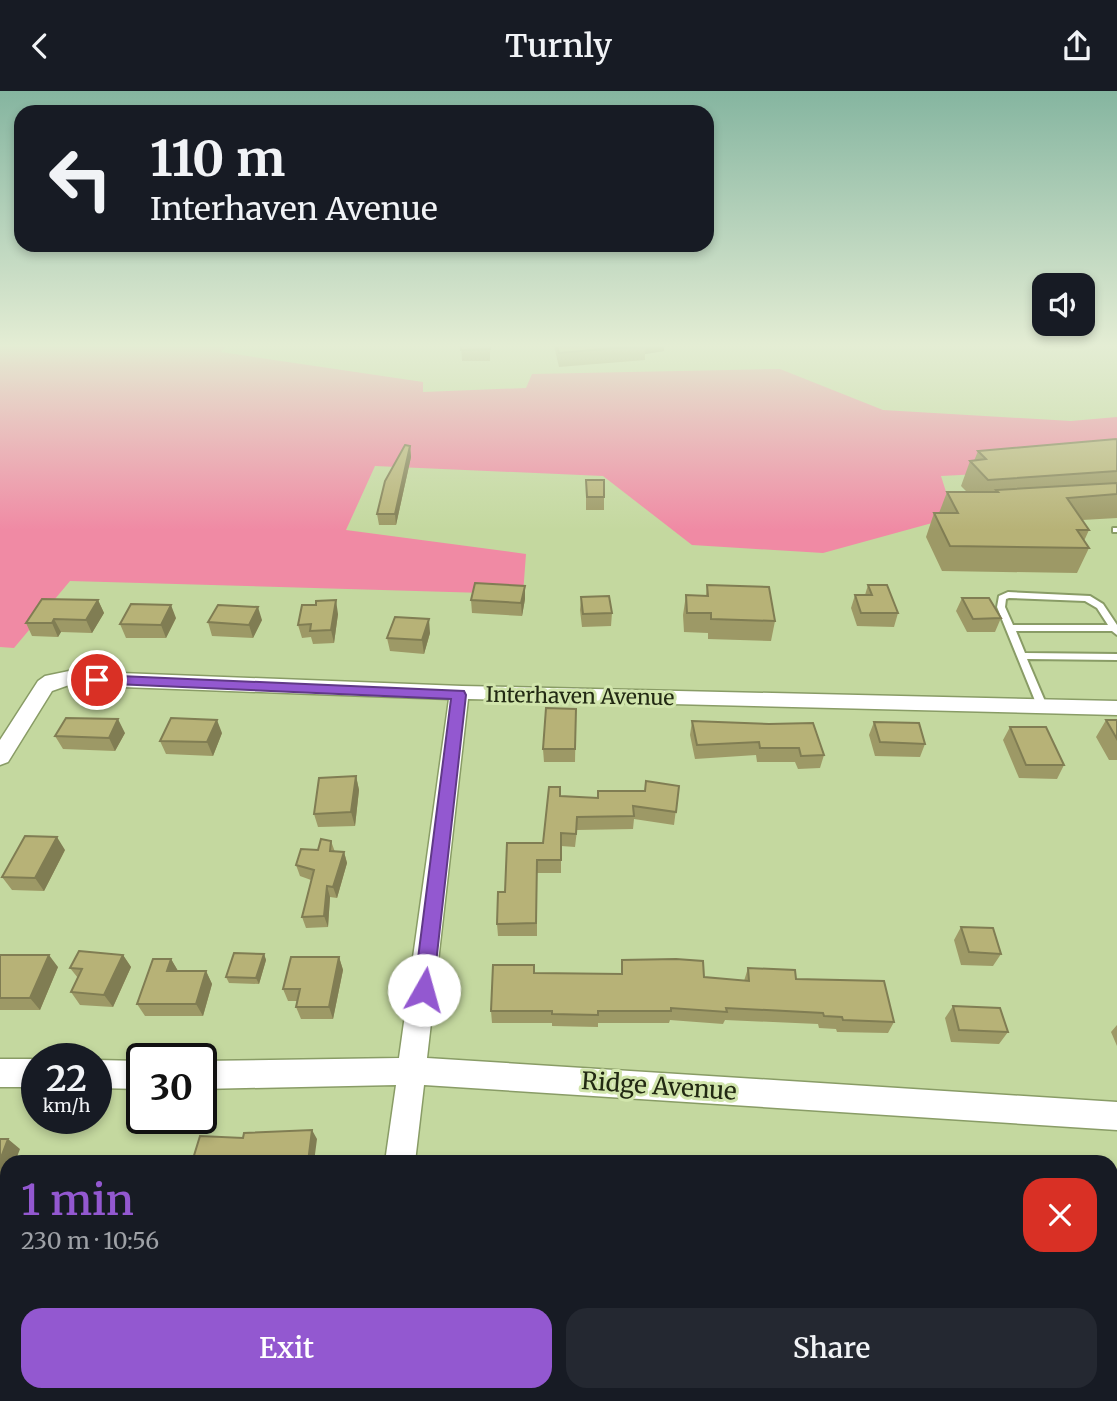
<!DOCTYPE html>
<meta charset="utf-8">
<style>
:root{--surface:#171b24;--page:#242831;--text:#f1f3f6;--muted:#9ea1a6;--accent:#9358d0}
body{margin:0;font-family:Merriweather,serif;background:var(--page);color:var(--text);height:100vh;display:flex;flex-direction:column;font-size:26px;white-space:nowrap}
*{box-sizing:border-box;margin:0}
p{font-size:23px;color:var(--muted)}
.icon{flex:none;width:38px;height:38px;fill:none;stroke:currentColor;stroke-width:2;stroke-linecap:round;stroke-linejoin:round}
.map{position:relative;flex:1;overflow:hidden}
.panel{position:absolute;left:0px;top:1064px;width:1118px;height:247px;display:flex;flex-direction:column;background:var(--surface);border-radius:21px 21px 0 0;box-shadow:0 4px 10px #0003}
.panel>*{flex:none}
.banner{position:absolute;left:14px;top:14px;width:700px;height:147px;border-radius:21px;box-shadow:0 4px 10px #0003;background:#171b24;color:var(--text);overflow:hidden}
.tools{position:absolute;left:1032px;top:182px;display:grid;gap:14px}
.tools a{display:grid;place-items:center;width:63px;height:63px;border-radius:14px;background:var(--surface);box-shadow:0 4px 10px #0003;font-size:35px}
.speed{position:absolute;left:21px;top:952px;display:flex;gap:14px;font-size:35px;font-weight:700;text-align:center}
.speed>*{display:grid;place-content:center;width:91px;height:91px;border-radius:50%;background:var(--surface);box-shadow:0 4px 10px #0003;line-height:1}
.speed small{font-size:18px;font-weight:400}
.speed .limit{border:4px solid #111;border-radius:10px;background:#fff;color:#111}
.pin{position:absolute;display:grid;place-items:center;width:60px;height:60px;color:#fff;margin:-30px;border:4px solid #fff;border-radius:50%;box-shadow:0 2px 7px #0007}
.me{position:absolute;width:77px;margin:-38px;rotate:7deg;stroke-linejoin:round;filter:drop-shadow(0 0 5px #0008)}
.turn{display:flex;align-items:center;gap:24px;height:147px;padding:0 21px;font-size:32px}
.turn .icon{width:91px;height:91px;stroke-width:2.5}
.turn b{display:block;font-size:49px;line-height:60px}
.round{display:grid;place-items:center;flex:none;width:74px;height:74px;border-radius:21px;background:var(--page)}
.headline{display:flex;align-items:center;justify-content:space-between;height:119px;padding:0 21px}
h1{font-size:42px;font-weight:600;line-height:52px;color:var(--accent)}
.action{display:flex;gap:14px;margin-top:auto;padding:14px 21px}
.action a{flex:1;height:80px;border-radius:21px;background:var(--accent);color:#fff;font-size:28px;font-weight:600;line-height:80px;text-align:center}
.action a+a{background:var(--page);color:var(--text)}
header{display:flex;justify-content:space-between;align-items:center;height:91px;padding:0 21px;background:var(--surface);font-size:32px;font-weight:600}
.map>svg:first-child{display:block}
.green{fill:#f08aa4}
.lines{fill:none;stroke-linecap:round;stroke-linejoin:round}
.service-casing{stroke:#899c66;stroke-width:4}
.minor-casing{stroke:#899c66;stroke-width:3}
.service{fill:#fff;fill-rule:evenodd}
.minor{fill:#fff;fill-rule:evenodd}
.wall{fill:#9d9966}
.shaded-wall{fill:#807d53}
.building{fill:#b7b277;stroke:#807d53;stroke-width:2}
.route{fill:#9358d0;stroke:#603987;stroke-width:2}
.labels{text-anchor:middle;dominant-baseline:central;stroke-width:6;stroke-linejoin:round;paint-order:stroke}
.street-label{font-size:21px;fill:#222913;stroke:#d1e5ac}
.near-street-label{font-size:24px;fill:#222913;stroke:#d1e5ac}
</style>
<header><svg class="icon" aria-label="back" viewBox="0 0 24 24"><path d="M15 5l-7 7 7 7"/></svg>Turnly<svg class="icon" aria-label="share" viewBox="0 0 24 24"><path d="M12 15V3M7 8l5-5 5 5M5 13v7h14v-7"/></svg></header>
<div class="map">
<svg width="1117" height="1310" viewBox="0 0 1117 1310">
<rect width="100%" height="100%" fill="#c4d89f"/>
<path class="green" d="M0,255H226L221,261L423,291V301L526,297L532,283L780,278L883,319L1071,330L1117,326V376L941,385L954,426L823,462L692,454L603,385L375,375L346,439L526,463L523,503L70,490L14,557L0,556Z"/>
<g class="lines">
<g class="service-casing">
<path id="service" d="M1113,437H1117V441H1113Z
M1008,501L1090,505L1103,513L1117,534V544L1112,540H1016L1025,562L1117,563V569L1027,568L1047,615L1046,617H1038L997,516L999,505ZM1009,507L1085,510L1097,517L1108,534H1013L1005,516L1006,508Z
M29,1304H47L45,1310H27Z
M251,1304H269L267,1310H249Z
M548,1304H642L639,1310H551Z"/>
</g>
<g class="minor-casing">
<path id="minor" d="M69,580L462,595L1117,610V624L468,608L427,967L1117,1011V1039L424,994L415,1071H385L396,994L201,998V970L399,967L449,608L69,594L52,600L8,671L0,674V649L38,590L45,585Z
M0,968H37V996H0Z
M96,969L142,970V998L96,997Z
M350,1304H385L384,1310H348Z"/>
</g>
<use href="#service" class="service"/>
<use href="#minor" class="minor"/>
</g>
<path class="wall" d="M461,255H490V270H462Z
M554,255H664V260L645,263V269L559,276Z
M1117,349V427L1082,429L1089,439L1084,450L1089,457L1077,482L942,480L926,446L934,422H939L947,401H967L961,395L970,370H974L978,360Z
M410,355L411,366L396,434H379L377,423Z
M586,389L604,406V419H586Z
M707,494L775,530L771,550L708,548V542L684,541L683,524L686,504L706,505Z
M868,494L898,522L894,536L857,535L851,517L855,504H865Z
M525,495V508L522,525L472,522L471,509Z
M581,506L612,522L611,535L582,536L580,519Z
M962,507L1001,527L995,541H967L956,520Z
M98,509L104,522L92,542L61,541L58,546L32,545L26,532Z
M338,523L334,552L313,553L311,546L302,547L298,534Z
M176,527L166,547H126L120,533Z
M262,529L253,547L212,545L208,531Z
M430,542L424,563L390,560L387,547Z
M576,618L575,671H544L543,658Z
M1106,629H1117V669H1109L1096,646Z
M692,630L824,664L820,677L798,678L795,671H757L756,664L695,668L690,644Z
M874,631L925,653L920,666L875,665L869,644Z
M1010,636L1064,674L1057,688L1019,687L1003,649Z
M125,642L115,660L63,658L55,645Z
M222,642L213,665L166,663L160,650Z
M356,685L359,699L355,735L318,736L314,723Z
M679,695L674,734L634,728L633,738L577,739L575,756L561,755V782H537V845H498L497,833L505,801L543,752L560,705L597,707L598,700H645Z
M331,750L335,761H344L347,772L337,807L330,806L328,836L306,837L302,826L311,789L300,785L296,774Z
M65,759L44,800L12,799L2,786Z
M961,836L1001,863L993,875L961,874L954,849Z
M264,863L266,869L259,893L229,892L226,886Z
M0,864L58,876L40,919H0Z
M123,864L131,876L113,916L80,914L71,901L78,887L70,877Z
M339,866L343,879L333,928H301L296,916L297,910H288L283,898Z
M171,868L178,880H206L212,893L203,925H145L137,913Z
M622,869L704,886L744,890L748,877L796,888L894,931L888,942L837,941L836,938L819,937L818,933L725,929L723,933L670,929L669,932H598V936L552,935V932H492L491,920L534,882L621,883Z
M953,915L1008,941L999,953L951,951L945,927Z
M1117,934V955L1111,941Z"/>
<path class="shaded-wall" d="M646,255H664V260L645,263Z
M410,355L411,366L396,434L395,423Z
M525,495V508L522,525L521,512Z
M98,509L104,522L92,542L86,529Z
M336,509L338,523L334,552L331,539Z
M171,514L176,527L166,547L161,534Z
M258,516L262,529L253,547L249,534Z
M54,528L61,541L58,546L52,532Z
M429,528L430,542L424,563L422,549Z
M118,628L125,642L115,660L109,647Z
M217,629L222,642L213,665L207,651Z
M356,685L359,699L355,735L351,721Z
M57,746L65,759L44,800L35,787Z
M344,761L347,772L337,807L333,796Z
M327,795L330,806L328,836L324,825Z
M264,863L266,869L259,893L256,887Z
M49,864L58,876L40,919L30,907Z
M123,864L131,876L113,916L104,904Z
M339,866L343,879L333,928L329,916Z
M171,868L178,880H167Z
M206,880L212,893L203,925L196,913Z
M312,1039L317,1048L314,1071H308Z
M8,1048L20,1058L15,1071H7V1093L3,1105L0,1103V1069Z
M197,1304H212L211,1310H195Z"/>
<path class="building" d="M461,255H490V258L461,259Z
M557,255H637L559,262Z
M1116,348L1117,349V380L988,389L970,370L986,368L978,360Z
M405,354L410,355L395,423H377L385,390Z
M586,389H604V406H587Z
M1117,392V403L1067,407L1089,439H1077L1089,457L950,455L934,422H958L947,401H998L996,399Z
M475,492L525,495L521,512L471,509Z
M707,494L769,496L775,530L711,528V522H687L686,504L708,505Z
M868,494H887L898,522H861L855,504H872Z
M609,505L612,522L583,523L581,506Z
M962,507H989L1001,527L973,528Z
M42,508L98,509L86,529L54,528L52,532H26Z
M336,509L331,539L310,540L311,533L298,534L302,514H316V510Z
M131,513L171,514L161,534L120,533Z
M218,514L258,516L249,534L208,531Z
M395,526L429,528L422,549L387,547Z
M546,617L576,618L575,658H543Z
M66,627L118,628L109,647L55,645Z
M171,627L217,629L207,651L160,650Z
M1106,629H1117V648Z
M692,630L769,633L813,632L824,664L801,665L799,657H760L759,651L697,654Z
M874,631L919,632L925,653L880,651Z
M1010,636H1046L1064,674H1026Z
M356,685L351,721L314,723L319,687Z
M646,690L679,695L676,721L633,715L634,725L577,726L576,743L561,742V769H537L536,832L497,833L498,801H505L507,752H543L549,696H560V705L598,707V700H645Z
M25,745L57,746L35,787L2,786Z
M321,748L331,750L330,760L344,761L333,796L327,795L324,825L302,826L314,779L296,774L301,758L318,759Z
M961,836L993,837L1001,863L969,861Z
M79,860L123,864L104,904L71,901L82,878L70,877Z
M234,862L264,863L256,887L226,886Z
M0,864H49L30,907H0Z
M291,866H339L329,916H296L300,898H283Z
M153,868H171L167,880H206L196,913H137Z
M676,868L703,870L704,886L749,890L748,877L795,879L796,888L884,890L894,931L843,929L842,926L824,925L823,922L726,917L727,921L671,917V920H598V924L552,923V920H491L493,874H534V882L622,883V869Z
M953,915L1000,917L1008,941L959,939Z
M312,1039L308,1071H192L200,1045L243,1047L244,1042Z
M0,1048H8L0,1069Z
M497,1067L562,1071H497Z
M731,1068L732,1071H668V1069Z
M773,1069L821,1071H773Z
M853,1069L900,1070V1071H853Z
M57,1304H197L195,1310H55Z"/>
<linearGradient id="sky" x2="0" y2="1"><stop stop-color="#85b5a0"/><stop offset="0.58" stop-color="#e4edd4"/><stop offset="1" stop-color="#e4edd4" stop-opacity="0"/></linearGradient>
<rect width="1117" height="439" fill="url(#sky)"/>
<path class="route" d="M97,584L464,600L466,604L433,899L431,906L424,908L416,906L414,899L451,608L92,592L90,589Z"/>
<g class="labels">
<g class="street-label">
<text transform="translate(580 605) rotate(1)">Interhaven Avenue</text>
</g>
<g class="near-street-label">
<text transform="translate(659 995) rotate(4)">Ridge Avenue</text>
</g>
</g>
</svg>
<div class="tools">
<a><svg class="icon" aria-label="sound" viewBox="0 0 24 24"><path d="M4 9h4l5-4v14l-5-4H4zM17 9q2 3 0 6"/></svg></a>
</div>
<div class="speed"><div>22<small>km/h</small></div><div class="limit">30</div></div>
<div class="pin" style="left:97px;top:589px;background:#d93025"><svg class="icon" aria-label="arrive" viewBox="0 0 24 24"><path d="M6 21V4h12l-3 4 3 4H6"/></svg></div>
<svg class="me" style="left:424px;top:899px" viewBox="-20 -20 40 40"><circle r="19" fill="#fff"/><path d="M0-13L10 11 0 6-10 11z" fill="#9358d0"/></svg>
<div class="banner">
<div class="turn"><svg class="icon" aria-label="left" viewBox="0 0 24 24"><path d="M17 20v-9H6M10 6l-5 5 5 5"/></svg><div><b>110 m</b>Interhaven Avenue</div></div>
</div>
<section class="panel">
<div class="headline"><div><h1>1 min</h1><p>230 m · 10:56</p></div><a class="round" style="background:#d93025;color:#fff"><svg class="icon" aria-label="close" viewBox="0 0 24 24"><path d="M6 6l12 12M18 6L6 18"/></svg></a></div>
<div class="action"><a>Exit</a><a>Share</a></div>
</section>
</div>
